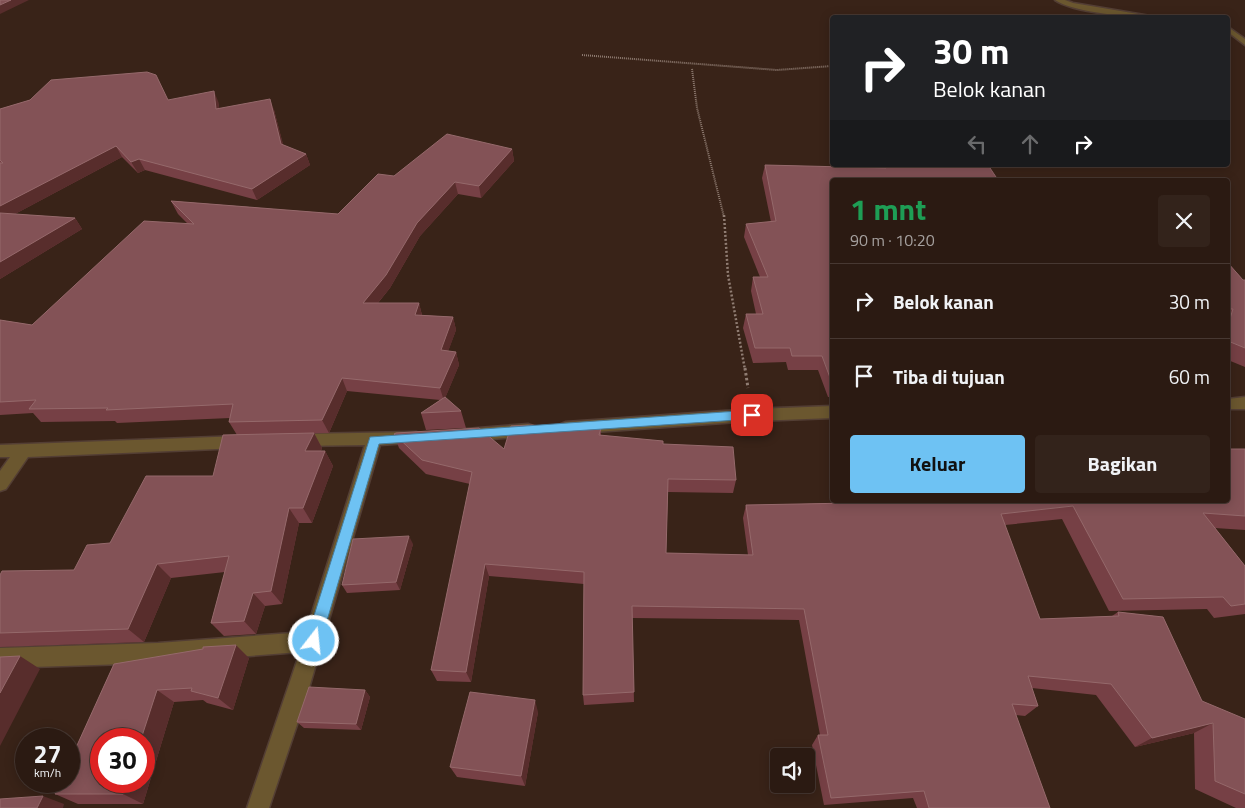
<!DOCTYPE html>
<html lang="id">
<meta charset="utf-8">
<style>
:root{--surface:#2b1a12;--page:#33231b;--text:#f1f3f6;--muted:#a6a19f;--line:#473832;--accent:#6ec2f3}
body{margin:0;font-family:"Titillium Web",sans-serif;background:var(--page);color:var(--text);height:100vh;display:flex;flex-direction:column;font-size:19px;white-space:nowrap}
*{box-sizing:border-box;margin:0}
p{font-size:16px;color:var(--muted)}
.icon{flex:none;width:28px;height:28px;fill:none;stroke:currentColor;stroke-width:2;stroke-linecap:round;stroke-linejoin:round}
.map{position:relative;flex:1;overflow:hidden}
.panel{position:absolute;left:830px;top:178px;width:400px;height:325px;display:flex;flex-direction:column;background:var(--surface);border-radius:5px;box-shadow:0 2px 12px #0003,0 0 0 1px var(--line)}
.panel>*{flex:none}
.banner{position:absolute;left:830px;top:15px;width:400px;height:152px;border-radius:5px;box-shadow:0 2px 12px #0003,0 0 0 1px var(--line);background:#202124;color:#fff;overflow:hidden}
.controls{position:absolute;left:770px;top:748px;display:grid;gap:10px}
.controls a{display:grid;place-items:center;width:45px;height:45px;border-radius:5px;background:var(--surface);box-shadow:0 2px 12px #0003,0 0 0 1px var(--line);font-size:25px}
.speed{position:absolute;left:15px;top:728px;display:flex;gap:10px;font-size:25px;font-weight:700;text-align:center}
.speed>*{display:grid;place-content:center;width:65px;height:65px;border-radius:50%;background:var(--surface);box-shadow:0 2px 12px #0003,0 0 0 1px var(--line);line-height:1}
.speed small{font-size:12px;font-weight:400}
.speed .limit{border:8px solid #d22;background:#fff;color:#111}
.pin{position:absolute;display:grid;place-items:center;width:42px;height:42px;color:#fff;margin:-21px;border-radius:10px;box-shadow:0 2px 8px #0006}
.me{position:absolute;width:55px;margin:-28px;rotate:16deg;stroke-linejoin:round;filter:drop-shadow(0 0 4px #0008)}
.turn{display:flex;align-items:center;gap:18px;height:105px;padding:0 20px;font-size:22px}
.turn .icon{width:65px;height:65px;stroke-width:2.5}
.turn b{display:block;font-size:35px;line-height:42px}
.lanes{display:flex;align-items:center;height:48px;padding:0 20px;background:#0003;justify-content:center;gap:25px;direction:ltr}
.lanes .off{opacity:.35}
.round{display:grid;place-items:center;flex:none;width:52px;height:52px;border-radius:5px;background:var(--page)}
.head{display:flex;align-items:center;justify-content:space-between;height:85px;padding:0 20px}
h1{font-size:30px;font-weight:700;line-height:38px;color:#1e9e55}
.action{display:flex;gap:10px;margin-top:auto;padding:10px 20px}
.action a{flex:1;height:58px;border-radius:5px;background:var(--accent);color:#111;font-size:20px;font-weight:700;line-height:58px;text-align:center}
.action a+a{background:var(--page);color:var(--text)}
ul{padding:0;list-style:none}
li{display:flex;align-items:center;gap:15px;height:75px;padding:0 20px;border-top:1px solid var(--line)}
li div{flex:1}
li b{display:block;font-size:19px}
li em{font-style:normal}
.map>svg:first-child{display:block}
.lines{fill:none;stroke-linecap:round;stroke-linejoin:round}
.street-casing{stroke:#533e34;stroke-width:3}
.path-far2{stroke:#907d73;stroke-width:2;stroke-dasharray:1 1;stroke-linecap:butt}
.path-far1{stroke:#907d73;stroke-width:2.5;stroke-dasharray:2 2;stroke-linecap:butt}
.path{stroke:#907d73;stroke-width:3;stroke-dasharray:2.5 2.5;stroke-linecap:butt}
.street{fill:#6b572f;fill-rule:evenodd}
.wall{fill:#764045}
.shaded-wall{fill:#582d2c}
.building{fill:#835256;stroke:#95696b}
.route{fill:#6ec2f3;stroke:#487e9e}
</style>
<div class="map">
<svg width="1245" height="808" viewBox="0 0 1245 808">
<rect width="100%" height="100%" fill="#392318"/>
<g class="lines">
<g class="street-casing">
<path id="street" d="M1055,0H1065L1073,3L1162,18C1139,18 1073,13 1055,0Z
M1228,27L1245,39V45L1228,32Z
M1245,397V409H1228V399Z
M832,406V418L752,421L566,434L561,432L558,428L561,424L566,422L752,409Z
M528,424L533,426L536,430L533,434L528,436L466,441L460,439L458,435L460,431L466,429Z
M416,432L422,434L424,438L422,442L380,445L307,695L269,808H247L300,652L158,663L0,668V648L158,643L306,632L365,445L299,446L293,444L291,440L293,436L299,434Z
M241,436L247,438L249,442L247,446L241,448L28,457L6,489L0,491V471L10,457H0V445Z"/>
</g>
<path class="path-far2" d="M582,55L777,70L832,66
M692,69L697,108L724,217"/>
<path class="path-far1" d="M724,215L728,275L745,370"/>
<path class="path" d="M745,368L748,388"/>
<use href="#street" class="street"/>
</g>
<path class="wall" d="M30,100L218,101L219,108L274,110L283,145L306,154L310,165L257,200L145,170L138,173L122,157L15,214L75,218L82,229L0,279V109Z
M512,149L514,161L481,198L458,194L420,236L390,288L378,303H419L422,315L453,317L456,330L448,351L456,352L459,365L445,398L461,411L466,428L426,430L421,413L440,400L347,391L329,433L237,435L229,422L230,418L117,423L115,421L41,422L33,413L0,415V320L32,325L188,224L178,214L171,201L338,214L394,176Z
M765,165L878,168L877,165H988L832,180V397H828L818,370H788L786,362L753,363L743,328L746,314H756L751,291L753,277H760L744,237L746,224L771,222L762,178Z
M1228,263L1243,280H1245V367L1228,360Z
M560,428H601V435L663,444L736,480L733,493L668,492L666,553L748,555L743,518L746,505L850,503L851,500H1228L1245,449V530L1215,528L1245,566V614L1214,618L1207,609L1109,611L1062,519L1005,525L1040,619L1112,616L1118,612L1163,617L1245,794V808H1236L1195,789L1194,733L1135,747L1096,695L1032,688L1038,706L1025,716L1016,715L1050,808H917L913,798L824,805L812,745L818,735H820L799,620L632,618L634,702L584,705L583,695L584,584L489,576L471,682L437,681L431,670L470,484L426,474L399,448L394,434L504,449Z
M314,433L322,448L321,451H325L333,466L312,523H299L282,604L265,606L256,634L224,636L211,623L225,572L171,578L144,642L0,647V575L74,570L110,543L213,476Z
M413,544L400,590L347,593L342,585Z
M249,658L233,710L207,703L203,700L174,702L143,804H78L55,794L114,664Z
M365,690L370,697L361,730L304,728L297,722Z
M538,712L525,786L457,777L450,767Z"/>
<path class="shaded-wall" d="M11,0H29L0,14V5Z
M214,91L218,101L221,119L216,109Z
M270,99L274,110L286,155L281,144Z
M116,146L122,157L0,222V206Z
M512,149L514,161L481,198L479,186Z
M306,154L310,165L257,200L252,189Z
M139,159L145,170L138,173L131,162Z
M455,182L458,194L420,236L390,288L367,316L363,303L417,223Z
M75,218L82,229L0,279V262Z
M419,303L422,316L415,315Z
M453,317L456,330L444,363L441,350Z
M456,352L459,365L444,401L440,388Z
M342,378L347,391L329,433L322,420Z
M314,433L322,448L314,466L305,451Z
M325,451L333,466L312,523L303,508Z
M289,508L299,523L282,604L271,591Z
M409,536L413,544L400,590L396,582Z
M157,564L171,578L144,642L128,629Z
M485,564L489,576L471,682L466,672Z
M253,593L265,606L256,634L244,621Z
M236,645L249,658L233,710L218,698Z
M20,656L40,669L0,746V693Z
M157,690L174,702L143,804L123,794L127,781H144V739H141Z
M365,690L370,697L361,730L356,724Z
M535,700L538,712L525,786L521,776Z
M1213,723L1194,733L1135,747L1152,738Z
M43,796L64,804L63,808H37Z"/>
<path class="building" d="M0,0H11L0,5Z
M147,72L156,75L168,100L214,91L216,109L270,99L281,144L306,154L252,189L139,159L131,162L116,146L0,206V163H3L0,160V109L30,100L51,80Z
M447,134L512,149L479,186L455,182L417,223L386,275L363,303H419L415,315L453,317L441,350L456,352L440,388L342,378L322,420L229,422L233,404L106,410L108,408L29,409L36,400L0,402V320L32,325L144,221L194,224L171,201L338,214L378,174L394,176Z
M765,165L886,168L885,165H988L998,180H832V383L822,356H792L790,348H755L746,314H763L753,277H768L746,224L776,221Z
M0,213L75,218L0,262Z
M1228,263L1243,280H1245V348L1228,341V325L1233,309H1228Z
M445,397L461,411L421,413Z
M562,424L601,428L599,435L663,441V444L733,447L736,480L668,479L666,553L753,555L746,505L852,503L851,500L869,501V500H1228V449H1245V516L1203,513L1245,566V604L1231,606L1223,597L1123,599L1073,506L1001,514L1040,619L1119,616L1118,612L1163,617L1202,701L1245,719V794L1215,781L1213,723L1152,738L1111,684L1028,676L1038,706L1012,704L1050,808H929L924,791L831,798L818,735H828L804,609L632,606L634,692L583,695L584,572L485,564L466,672L431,670L472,472L422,460L394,434L396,433L479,428L504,449L511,426L532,425L560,428Z
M314,433L305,451H325L303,508H289L271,591L253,593L244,621L211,623L229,556L157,564L128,629L0,633V575L2,571L74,570L87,545L110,543L146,476H213L223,435Z
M409,536L396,582L342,585L353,539Z
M236,645L218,698L191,691L192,688L157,690L141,739H101V781H127L123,794H55L61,781H69V763L114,664L203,649V647Z
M20,656L0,693V657Z
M309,687L365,690L356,724L297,722Z
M470,692L535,700L521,776L450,767Z
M43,796L37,808H0V799Z"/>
<path class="route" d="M752,410L758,415L752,419L379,444L321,641L319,646L314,648L308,646L306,641L370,437Z"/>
</svg>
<div class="controls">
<a><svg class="icon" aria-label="sound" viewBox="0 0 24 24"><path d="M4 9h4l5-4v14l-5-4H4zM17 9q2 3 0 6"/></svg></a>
</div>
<div class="speed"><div>27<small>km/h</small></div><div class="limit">30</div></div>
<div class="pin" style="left:752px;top:415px;background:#d93025"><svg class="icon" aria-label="arrive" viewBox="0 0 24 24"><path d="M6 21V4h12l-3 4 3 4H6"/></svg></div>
<svg class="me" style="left:314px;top:641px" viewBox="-20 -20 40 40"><circle r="17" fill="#6ec2f3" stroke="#fff" stroke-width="3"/><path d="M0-11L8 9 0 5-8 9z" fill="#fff"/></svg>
<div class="banner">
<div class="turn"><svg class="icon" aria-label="right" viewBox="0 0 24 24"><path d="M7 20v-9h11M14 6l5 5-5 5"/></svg><div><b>30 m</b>Belok kanan</div></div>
<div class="lanes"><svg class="icon off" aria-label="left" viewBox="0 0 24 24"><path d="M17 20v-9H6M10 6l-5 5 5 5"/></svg><svg class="icon off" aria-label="ahead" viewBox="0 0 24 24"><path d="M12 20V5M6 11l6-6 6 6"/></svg><svg class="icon" aria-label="right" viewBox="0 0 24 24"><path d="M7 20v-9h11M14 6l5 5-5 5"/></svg></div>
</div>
<section class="panel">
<div class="head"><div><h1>1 mnt</h1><p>90 m · 10:20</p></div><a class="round"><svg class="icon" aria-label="close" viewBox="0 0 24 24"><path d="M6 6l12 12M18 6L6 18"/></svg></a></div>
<ul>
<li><svg class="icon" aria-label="right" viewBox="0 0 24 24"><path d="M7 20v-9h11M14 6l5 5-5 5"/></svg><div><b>Belok kanan</b></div><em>30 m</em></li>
<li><svg class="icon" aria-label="arrive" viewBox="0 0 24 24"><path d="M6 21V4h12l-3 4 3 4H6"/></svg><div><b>Tiba di tujuan</b></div><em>60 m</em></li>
</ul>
<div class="action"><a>Keluar</a><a>Bagikan</a></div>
</section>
</div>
